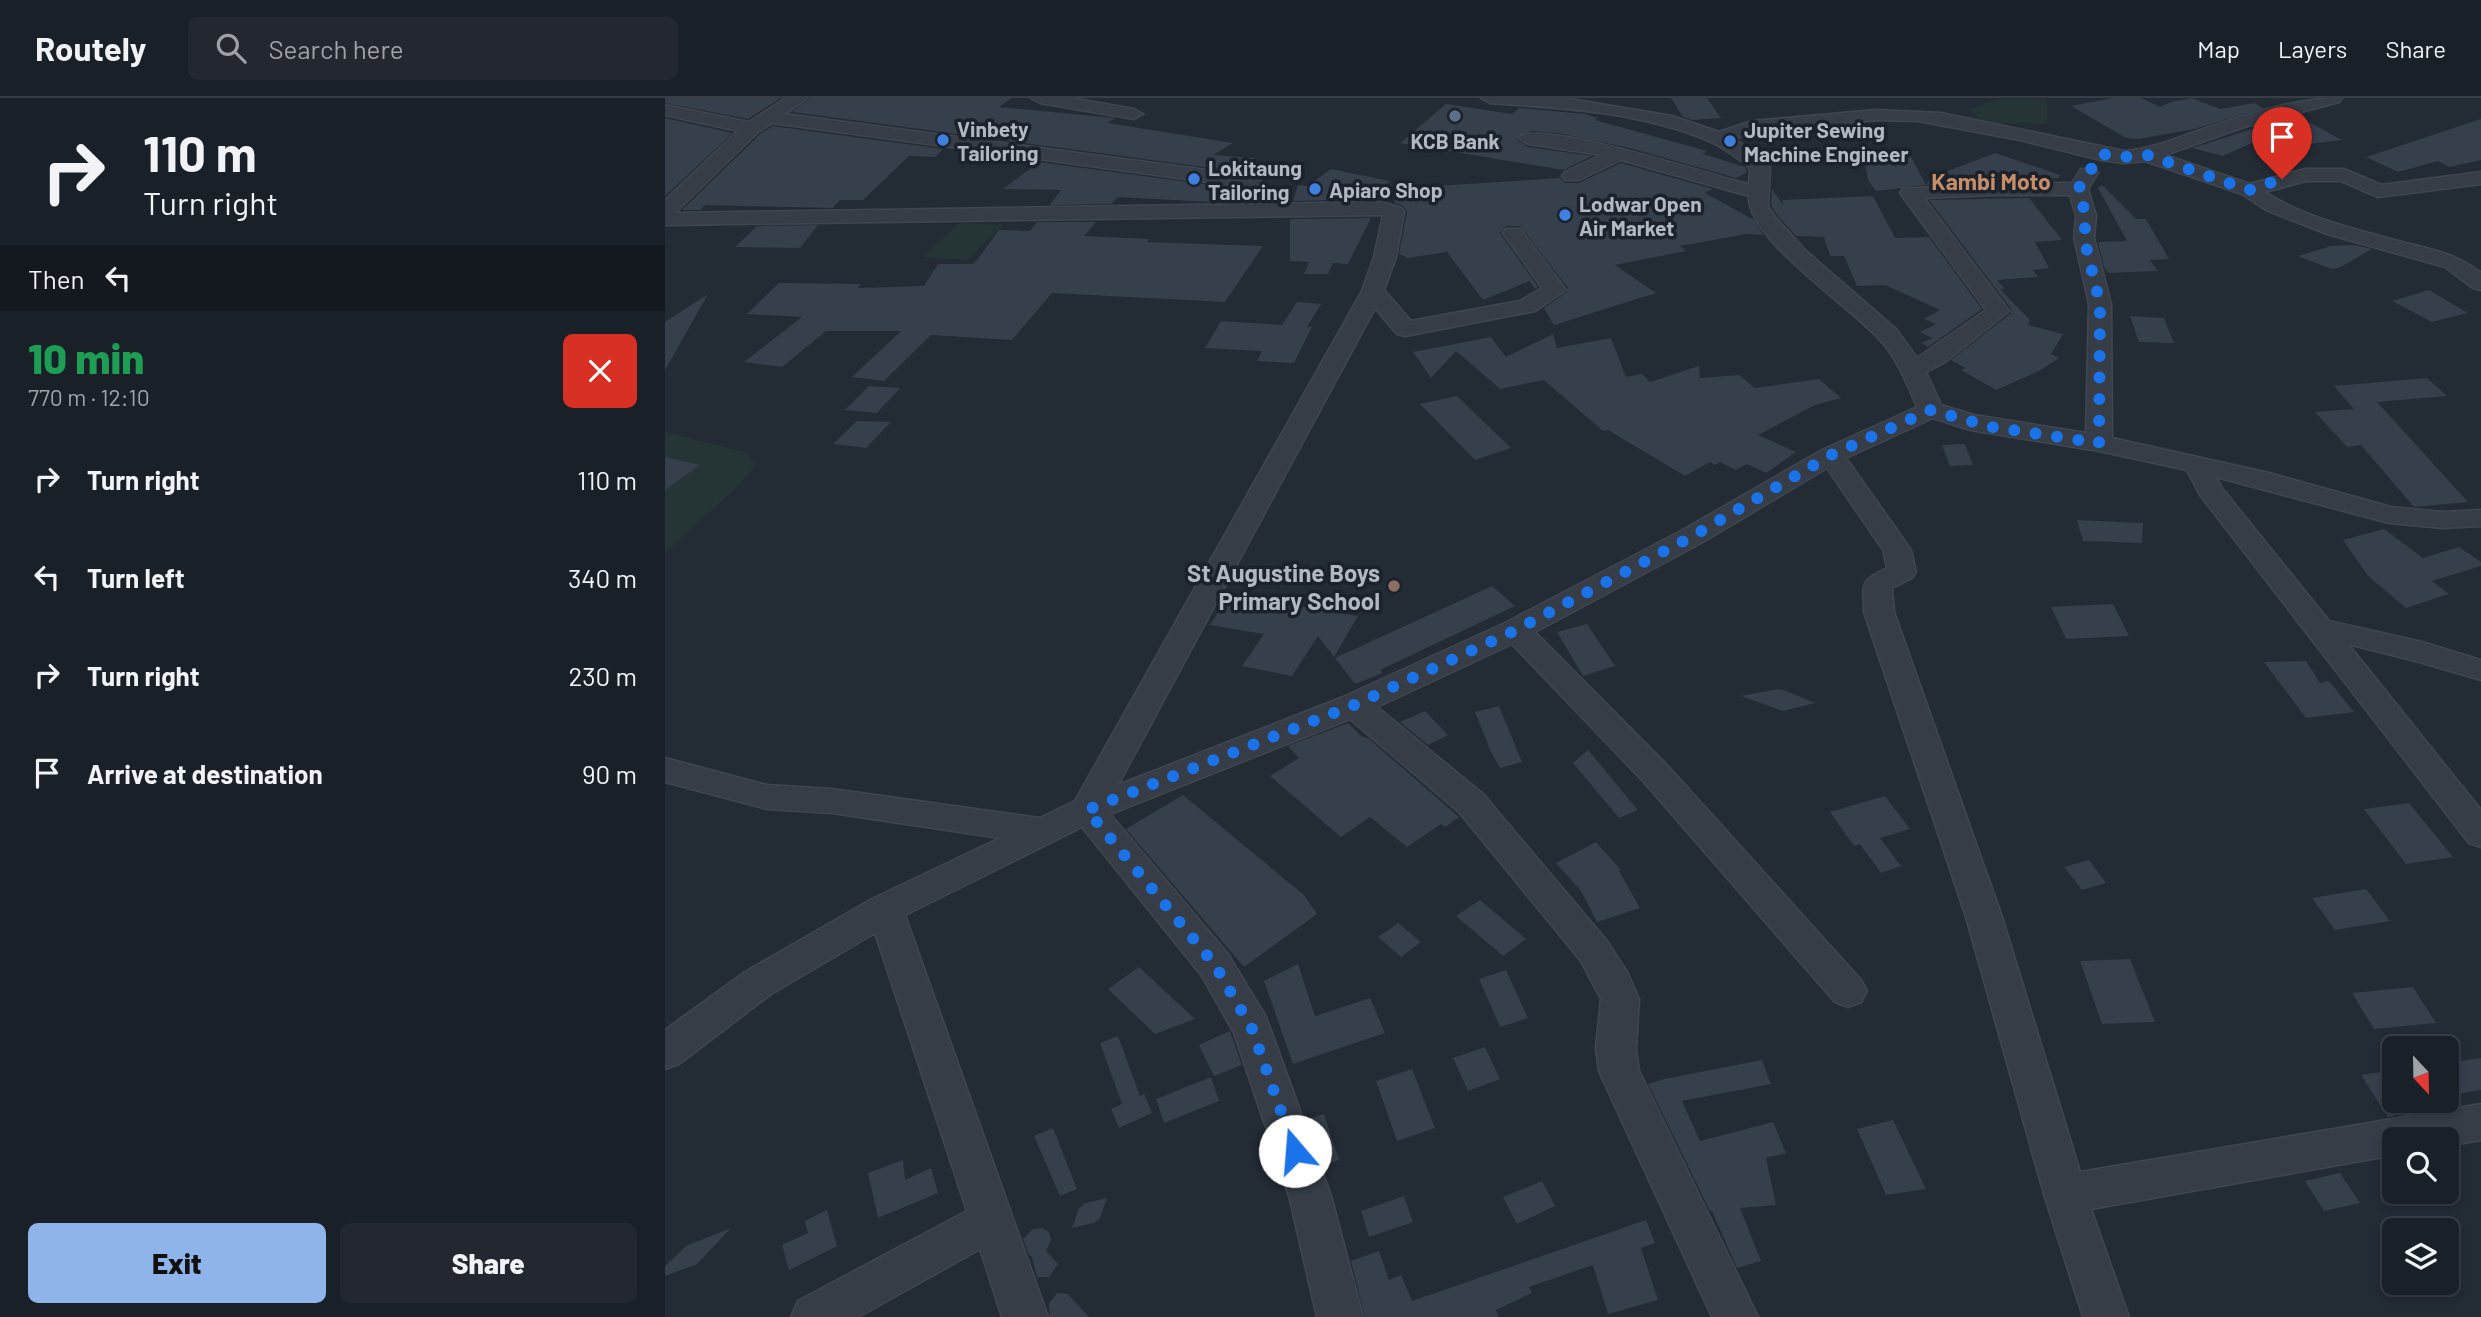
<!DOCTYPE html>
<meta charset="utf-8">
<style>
:root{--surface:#1a2028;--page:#232830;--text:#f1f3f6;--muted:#9fa3a8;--line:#383e45;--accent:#8eb4ea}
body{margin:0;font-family:Barlow,sans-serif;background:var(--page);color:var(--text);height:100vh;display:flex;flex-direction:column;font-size:26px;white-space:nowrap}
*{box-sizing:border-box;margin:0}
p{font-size:23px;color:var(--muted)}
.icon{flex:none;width:38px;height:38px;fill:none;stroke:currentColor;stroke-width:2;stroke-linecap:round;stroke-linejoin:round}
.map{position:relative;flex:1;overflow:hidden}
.sheet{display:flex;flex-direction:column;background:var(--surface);width:665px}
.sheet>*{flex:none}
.top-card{background:#1a2028;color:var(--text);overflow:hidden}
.needle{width:46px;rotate:158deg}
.controls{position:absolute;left:1717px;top:938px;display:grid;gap:14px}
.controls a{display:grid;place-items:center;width:77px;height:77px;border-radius:10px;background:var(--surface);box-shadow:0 4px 10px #0003,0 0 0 2px var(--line);font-size:35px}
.pin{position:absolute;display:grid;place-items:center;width:60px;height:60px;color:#fff;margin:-72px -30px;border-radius:50% 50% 50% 0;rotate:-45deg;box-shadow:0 0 7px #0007}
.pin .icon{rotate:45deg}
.me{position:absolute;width:77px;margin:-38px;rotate:342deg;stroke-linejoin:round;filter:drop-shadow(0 0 5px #0008)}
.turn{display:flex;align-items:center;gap:24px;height:147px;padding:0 28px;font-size:32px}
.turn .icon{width:91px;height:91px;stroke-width:2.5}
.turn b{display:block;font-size:49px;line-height:60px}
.then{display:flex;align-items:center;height:66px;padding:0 28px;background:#0003;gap:14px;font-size:26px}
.round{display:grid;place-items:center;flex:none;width:74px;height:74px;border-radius:10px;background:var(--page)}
.headline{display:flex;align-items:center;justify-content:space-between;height:119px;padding:0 28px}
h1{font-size:42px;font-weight:800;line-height:52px;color:#1e9e55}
.cta{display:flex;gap:14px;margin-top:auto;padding:14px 28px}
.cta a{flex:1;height:80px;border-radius:10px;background:var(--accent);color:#111;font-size:28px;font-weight:800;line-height:80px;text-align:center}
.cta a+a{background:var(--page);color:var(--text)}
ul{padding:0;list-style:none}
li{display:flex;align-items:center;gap:21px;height:98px;padding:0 28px}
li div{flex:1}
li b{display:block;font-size:26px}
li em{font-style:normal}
header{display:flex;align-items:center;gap:42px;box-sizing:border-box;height:98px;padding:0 35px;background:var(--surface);border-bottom:2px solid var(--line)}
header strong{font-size:33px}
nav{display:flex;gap:38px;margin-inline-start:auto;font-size:24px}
.search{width:490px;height:63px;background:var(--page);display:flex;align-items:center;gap:18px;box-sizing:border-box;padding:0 24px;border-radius:10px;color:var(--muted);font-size:26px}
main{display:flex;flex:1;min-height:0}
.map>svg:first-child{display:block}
.green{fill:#253536}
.building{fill:#363f4c}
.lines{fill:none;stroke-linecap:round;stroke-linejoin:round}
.minor-casing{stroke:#3f464f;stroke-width:3}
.minor{fill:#363d46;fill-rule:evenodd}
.route{stroke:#1a73e8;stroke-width:12;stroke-dasharray:0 21.6}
.service-dot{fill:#5c6f8a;stroke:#1c222b;stroke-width:2.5}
.shop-dot{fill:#3f7fe0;stroke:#1c222b;stroke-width:2.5}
.education-dot{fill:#8d6e63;stroke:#1c222b;stroke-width:2.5}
.labels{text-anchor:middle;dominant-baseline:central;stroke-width:7;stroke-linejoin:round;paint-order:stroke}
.far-poi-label{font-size:21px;font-weight:bold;fill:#b1b8c2;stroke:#1c222b;text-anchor:start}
.far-quarter-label{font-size:23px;font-weight:bold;fill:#c58e69;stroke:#1c222b}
.poi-label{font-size:24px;font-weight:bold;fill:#b1b8c2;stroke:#1c222b;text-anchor:end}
</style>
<header>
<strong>Routely</strong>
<div class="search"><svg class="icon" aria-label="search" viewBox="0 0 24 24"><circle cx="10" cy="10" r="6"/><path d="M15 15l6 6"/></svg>Search here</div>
<nav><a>Map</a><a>Layers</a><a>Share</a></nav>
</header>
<main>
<section class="sheet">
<div class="top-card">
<div class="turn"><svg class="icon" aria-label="right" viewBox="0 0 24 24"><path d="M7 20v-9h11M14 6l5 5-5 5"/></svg><div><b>110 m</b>Turn right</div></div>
<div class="then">Then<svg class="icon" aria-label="left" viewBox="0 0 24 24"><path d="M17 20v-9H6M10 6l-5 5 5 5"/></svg></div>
</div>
<div class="headline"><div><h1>10 min</h1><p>770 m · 12:10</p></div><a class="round" style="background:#d93025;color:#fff"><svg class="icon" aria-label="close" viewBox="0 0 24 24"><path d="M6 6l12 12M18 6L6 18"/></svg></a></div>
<ul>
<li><svg class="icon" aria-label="right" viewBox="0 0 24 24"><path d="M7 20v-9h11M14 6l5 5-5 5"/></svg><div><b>Turn right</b></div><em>110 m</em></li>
<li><svg class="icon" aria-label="left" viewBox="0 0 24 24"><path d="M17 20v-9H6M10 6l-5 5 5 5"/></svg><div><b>Turn left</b></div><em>340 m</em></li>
<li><svg class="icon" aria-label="right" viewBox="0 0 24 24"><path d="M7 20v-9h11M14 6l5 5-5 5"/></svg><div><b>Turn right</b></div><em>230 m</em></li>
<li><svg class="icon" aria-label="arrive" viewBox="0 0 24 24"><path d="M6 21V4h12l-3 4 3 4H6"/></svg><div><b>Arrive at destination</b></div><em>90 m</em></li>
</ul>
<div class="cta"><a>Exit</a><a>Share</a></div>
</section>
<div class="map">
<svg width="1816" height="1219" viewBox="0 0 1816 1219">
<rect width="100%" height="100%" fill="#232b35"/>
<path class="green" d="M1334,1H1382V26L1320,25L1303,11Z
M295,125L338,127L303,162L257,159Z
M0,334L83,355L90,368L74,387L0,455Z"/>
<path class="building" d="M0,0H116L83,21L0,5Z
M145,0H347L334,9L450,20L443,25L568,45L548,57L589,60L576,74L127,14Z
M1006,0H1042L1056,20L1027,22L1018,19Z
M1448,0H1476L1495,9L1506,4L1527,0L1555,11L1589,5L1598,10L1530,31L1473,41L1461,40L1406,8Z
M781,6L847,16L854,10L921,16L933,20L930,22L1042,53L1038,56L1080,69L1082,74L1071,80L964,50L893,35L867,33L851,41L863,49L927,58L899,72L735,45Z
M0,20L68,35L0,98Z
M1619,21L1628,26L1624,28L1644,24L1677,42L1636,47L1613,33L1558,58L1527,50Z
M1816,21V62L1784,69L1773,63L1733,74L1701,59Z
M108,28L278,51L270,59L244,58L198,102H175L168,110L40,107L35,112H17L95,36Z
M1244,55L1261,87L1211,93L1203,82L1198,56Z
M1330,55L1395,77L1394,80L1261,87L1265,80Z
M374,64L561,89L546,104L452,99L447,106L385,107L396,92L338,91Z
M956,65L1048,91L1040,95L1089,122L1098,137L1082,136L1015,148L1021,153L950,167L991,195L889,227L879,210L902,194L903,190L855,128H841L835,135L873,189L870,191L865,183L818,202L782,154L743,160L734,156L742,114L738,108L730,105V84L755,89L895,80L900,85H914Z
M666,71L724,83L715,101L628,103L633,87L642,88Z
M1437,87L1471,121H1481L1504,161L1485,162L1493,173L1443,175L1439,169L1433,144L1462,143L1433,90Z
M1107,91L1118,107L1117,102L1208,98L1230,140L1264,139L1317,211L1263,249L1256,245L1267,240L1255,234L1271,226L1259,221L1275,212L1220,187L1192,188L1179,158H1165L1159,139L1131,138L1112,117L1106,107Z
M1364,100L1397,142L1370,144L1384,170L1368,172L1373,179L1332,182L1340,191H1335L1365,222L1363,227L1398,236L1386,256L1394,260L1374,273L1331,292L1296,272L1300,270L1286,262L1346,215V211L1264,102Z
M706,120L683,166L668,165L663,176H639L644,164L625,163V121Z
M372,124H431L419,138L484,141L482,144L598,148L560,204L387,195L347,242L266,237L219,283L187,279L236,233H161L117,269L79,264L137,219L82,216L114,185L196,186L193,190L259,188L273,166H309L334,132L365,133Z
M153,127L135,150L70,149L92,128Z
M1690,147L1707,151L1674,170L1666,171L1633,158L1666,148Z
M1764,192L1803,215L1767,224L1727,203Z
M43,196L0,272V224Z
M632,204L656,206L642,229H647L629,265L592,263L597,253L540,250L556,223L617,227Z
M1465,218L1499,220L1509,245L1474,244Z
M888,236L892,250L946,240L961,279L977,276L985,284L1034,268L1035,280L1074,277L1090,290L1154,281L1176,300L1150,307L1093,337L1131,354L1101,375L1082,366L1071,372L1055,364L1050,367L1045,364L1020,378L943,332L938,333L879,282L835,291L791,253L766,280L748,254L826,239L841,259Z
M1762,280L1782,298L1712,304L1803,404L1749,409L1696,347L1682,349L1650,314L1689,311L1669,288Z
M204,288L235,290L212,315L180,312Z
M792,298L846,350L810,362L755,306Z
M192,323L226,324L201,350L168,346Z
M1300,346L1308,367L1285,368L1277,347Z
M0,359L35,367L0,392Z
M1412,422L1478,425L1477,445L1418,443Z
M1719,431L1758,460L1794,449L1816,464V468L1767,483L1784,496L1741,510L1703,478L1678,442Z
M827,488L850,508L715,572L718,575L690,586L670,560Z
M565,496L669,514L693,518L669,559L653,538L627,578L577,568L599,536L545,527Z
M1448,506L1464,538L1401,541L1386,509Z
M922,526L950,568L918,578L892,534Z
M1641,563L1655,585L1664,583L1689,614L1641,620L1599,564Z
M1112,591L1119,592L1150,605L1118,613L1076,598Z
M834,608L857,664L835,670L826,654L810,614Z
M760,613L783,637L763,647L735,624Z
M683,625L697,639L703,640L794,719L780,729L776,726L742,749L705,719L676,739L605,678L634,660L623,648Z
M923,652L973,712L954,720L908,665Z
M518,697L639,797L652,816L579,869L461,731Z
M1220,698L1245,731L1215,740L1236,768L1216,775L1195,746L1189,748L1165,714Z
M1744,705L1788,759L1741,766L1699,711Z
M931,744L956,772L954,773L975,810L932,824L916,793L891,765Z
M1424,762L1441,785L1417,792L1399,769Z
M1701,791L1725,823L1670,832L1647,800Z
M815,802L861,841L838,858L791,818Z
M733,825L756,844L736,859L713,839Z
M1465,861L1490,924L1437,926L1415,863Z
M633,866L650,918L705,900L720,935L628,966L599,883Z
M474,869L530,921L490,936L443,891Z
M841,872L863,920L835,929L814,881Z
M1748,889L1771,925L1709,931L1687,895Z
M565,933L577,967L549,978L534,947Z
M453,938L475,998L479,996L487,1015L454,1030L446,1011L457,1006L435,945Z
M820,949L835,981L803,993L788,960Z
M1816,960V992L1782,997V965Z
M1097,962L1106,986L1017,1003L1035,1043L1108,1024L1121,1055L1101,1060L1111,1107L1075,1110L1096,1163L1072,1170L1047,1113H1045L983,986L999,981Z
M747,971L770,1030L732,1043L711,983Z
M1729,972V1018L1723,1019L1696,977Z
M546,979L554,1003L499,1025L491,1001Z
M659,1016L674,1062L658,1068L641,1022Z
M1228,1022L1261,1091L1221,1097L1192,1031Z
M388,1030L412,1091L395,1098L369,1038Z
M238,1062L240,1082L266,1070L273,1095L213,1120L203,1075Z
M1675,1075L1695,1105L1659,1113L1640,1083Z
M877,1083L890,1108L852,1126L838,1099Z
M739,1098L748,1124L704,1139L696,1113Z
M442,1100L435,1120L429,1125L407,1130L414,1110L421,1105Z
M162,1112L172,1148L124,1172L117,1147L143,1135L140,1123Z
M981,1122L990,1145L976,1150L993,1202L943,1216L928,1167L864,1189L867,1195L831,1212L834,1219H700L686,1163L714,1153L724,1182L736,1177L747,1203Z
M66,1130L32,1166L0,1178V1168L21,1148Z
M377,1130L384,1134L386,1142L381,1153L393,1166L384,1179H372L367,1159L364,1157L358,1141L368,1131Z
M392,1195L403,1196L424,1219H385L384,1205Z"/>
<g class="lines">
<g class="minor-casing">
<path id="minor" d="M121,0H142L120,16L587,78L597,84L587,90L107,25L93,34L10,115L717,104L736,110L739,114L731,159L719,192L746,223L855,203L877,190L838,135L841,131H855L901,192L870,213L740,238L732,236L710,210L453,687L678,599L840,525L1016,433L1157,352L1252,309C1242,286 1233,262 1216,243C1188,210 1081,141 1084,98L956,62L914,82H900L897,78L900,74L936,57L863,46L854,40C871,19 1051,79 1084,86L1085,71L1081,66C1069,58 1057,48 1044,43C976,14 898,10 825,5L816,0H899L1007,18L1054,34L1087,23L1211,12L1276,15L1459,53C1488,51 1514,39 1541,30C1585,15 1631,0 1677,0L1674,4L1579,29L1500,57L1585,86L1640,71H1679L1716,87L1816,74V86L1713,99L1676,83H1641L1600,94C1640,120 1690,131 1737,144C1768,152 1790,155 1816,175V192L1808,190L1780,169L1662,136L1601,112L1577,96L1480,63L1459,65L1436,62L1355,42L1253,23L1211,22L1089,34L1069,41L1095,58L1105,70L1103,108L1110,119L1141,153L1232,232L1252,260L1321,212L1235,95L1238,91L1326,85H1407L1416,71H1430L1433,75L1423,91L1431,118L1429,140L1446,206L1447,340L1604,375L1726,409L1778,414L1816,412V428L1778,430L1724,425L1551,379L1556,389L1664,523L1757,544L1816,562V582L1751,563L1683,546L1816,712V749L1804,745L1535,397L1522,372L1434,353L1305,332L1268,320L1181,360L1246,452L1251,474L1247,480L1227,490L1229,514L1337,819L1415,1074L1816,1006V1042L1782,1048V1041H1729V1057L1426,1111L1464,1219H1418L1379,1096L1301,819L1199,514C1198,485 1194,483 1222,470L1218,452L1162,370L1036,445L870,534L1002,667L1196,882L1202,893L1196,904L1183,909L1170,904L978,683L847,546L712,609L818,696L942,843L962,874L974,901L971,951L974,973L1093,1219H1047L934,973L931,951L936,901L916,863L794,714L685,621L445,716L563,856L601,919L666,1098L698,1219H652L624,1098L569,935L537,878L417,729L240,817L383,1219H337L315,1151L193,1219H126L133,1203L302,1113L210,835L106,896L14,966L0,971V932L80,874L207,801L335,740L167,715L102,711L0,684V660L102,687L167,691L375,720L410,703L697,193L709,159L718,117L0,127V102L73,33L0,17V7L84,24ZM1326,97H1405L1411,118L1409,140L1424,206L1421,335L1309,317L1276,307L1261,274L1280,264L1344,213L1259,100Z
M366,0H406L469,11L478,16L469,21L375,5Z"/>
</g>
<use href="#minor" class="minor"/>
</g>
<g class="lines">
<path class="route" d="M630,1053L587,931L550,867L422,712L689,607L851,532L1026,439L1166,357L1266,312L1327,329L1434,345L1435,206L1419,140L1421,118L1413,91L1436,56L1459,59L1482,57L1584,92L1617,81"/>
</g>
<circle class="service-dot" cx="790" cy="18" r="7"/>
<g class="shop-dot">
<circle cx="278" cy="42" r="7"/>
<circle cx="1065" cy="43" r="7"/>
<circle cx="529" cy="81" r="7"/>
<circle cx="650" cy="91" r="7"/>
<circle cx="900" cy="117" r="7"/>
</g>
<circle class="education-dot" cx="729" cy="488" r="7"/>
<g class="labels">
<g class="far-poi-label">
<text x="292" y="30">Vinbety<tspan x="292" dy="24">Tailoring</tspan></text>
<text x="1079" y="31">Jupiter Sewing<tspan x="1079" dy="24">Machine Engineer</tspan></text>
<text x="790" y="42" text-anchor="middle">KCB Bank</text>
<text x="543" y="69">Lokitaung<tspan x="543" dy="24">Tailoring</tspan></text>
<text x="664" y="91">Apiaro Shop</text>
<text x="914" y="105">Lodwar Open<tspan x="914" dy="24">Air Market</tspan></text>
</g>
<g class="far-quarter-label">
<text x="1326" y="83">Kambi Moto</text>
</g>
<g class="poi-label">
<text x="715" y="474">St Augustine Boys<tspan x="715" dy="28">Primary School</tspan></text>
</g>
</g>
</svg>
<div class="controls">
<a><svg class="needle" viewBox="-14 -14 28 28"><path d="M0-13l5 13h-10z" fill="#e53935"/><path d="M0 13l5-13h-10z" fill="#9fa3a8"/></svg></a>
<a><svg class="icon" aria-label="search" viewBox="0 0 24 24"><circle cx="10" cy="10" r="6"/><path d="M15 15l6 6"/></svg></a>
<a><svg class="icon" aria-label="layers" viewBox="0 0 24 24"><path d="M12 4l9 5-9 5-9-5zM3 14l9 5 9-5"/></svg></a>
</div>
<div class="pin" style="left:1617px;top:81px;background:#d93025"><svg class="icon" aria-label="arrive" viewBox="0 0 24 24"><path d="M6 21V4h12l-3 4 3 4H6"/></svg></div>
<svg class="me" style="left:630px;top:1053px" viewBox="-20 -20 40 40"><circle r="19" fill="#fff"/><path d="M0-13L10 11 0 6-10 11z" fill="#1a73e8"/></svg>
</div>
</main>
